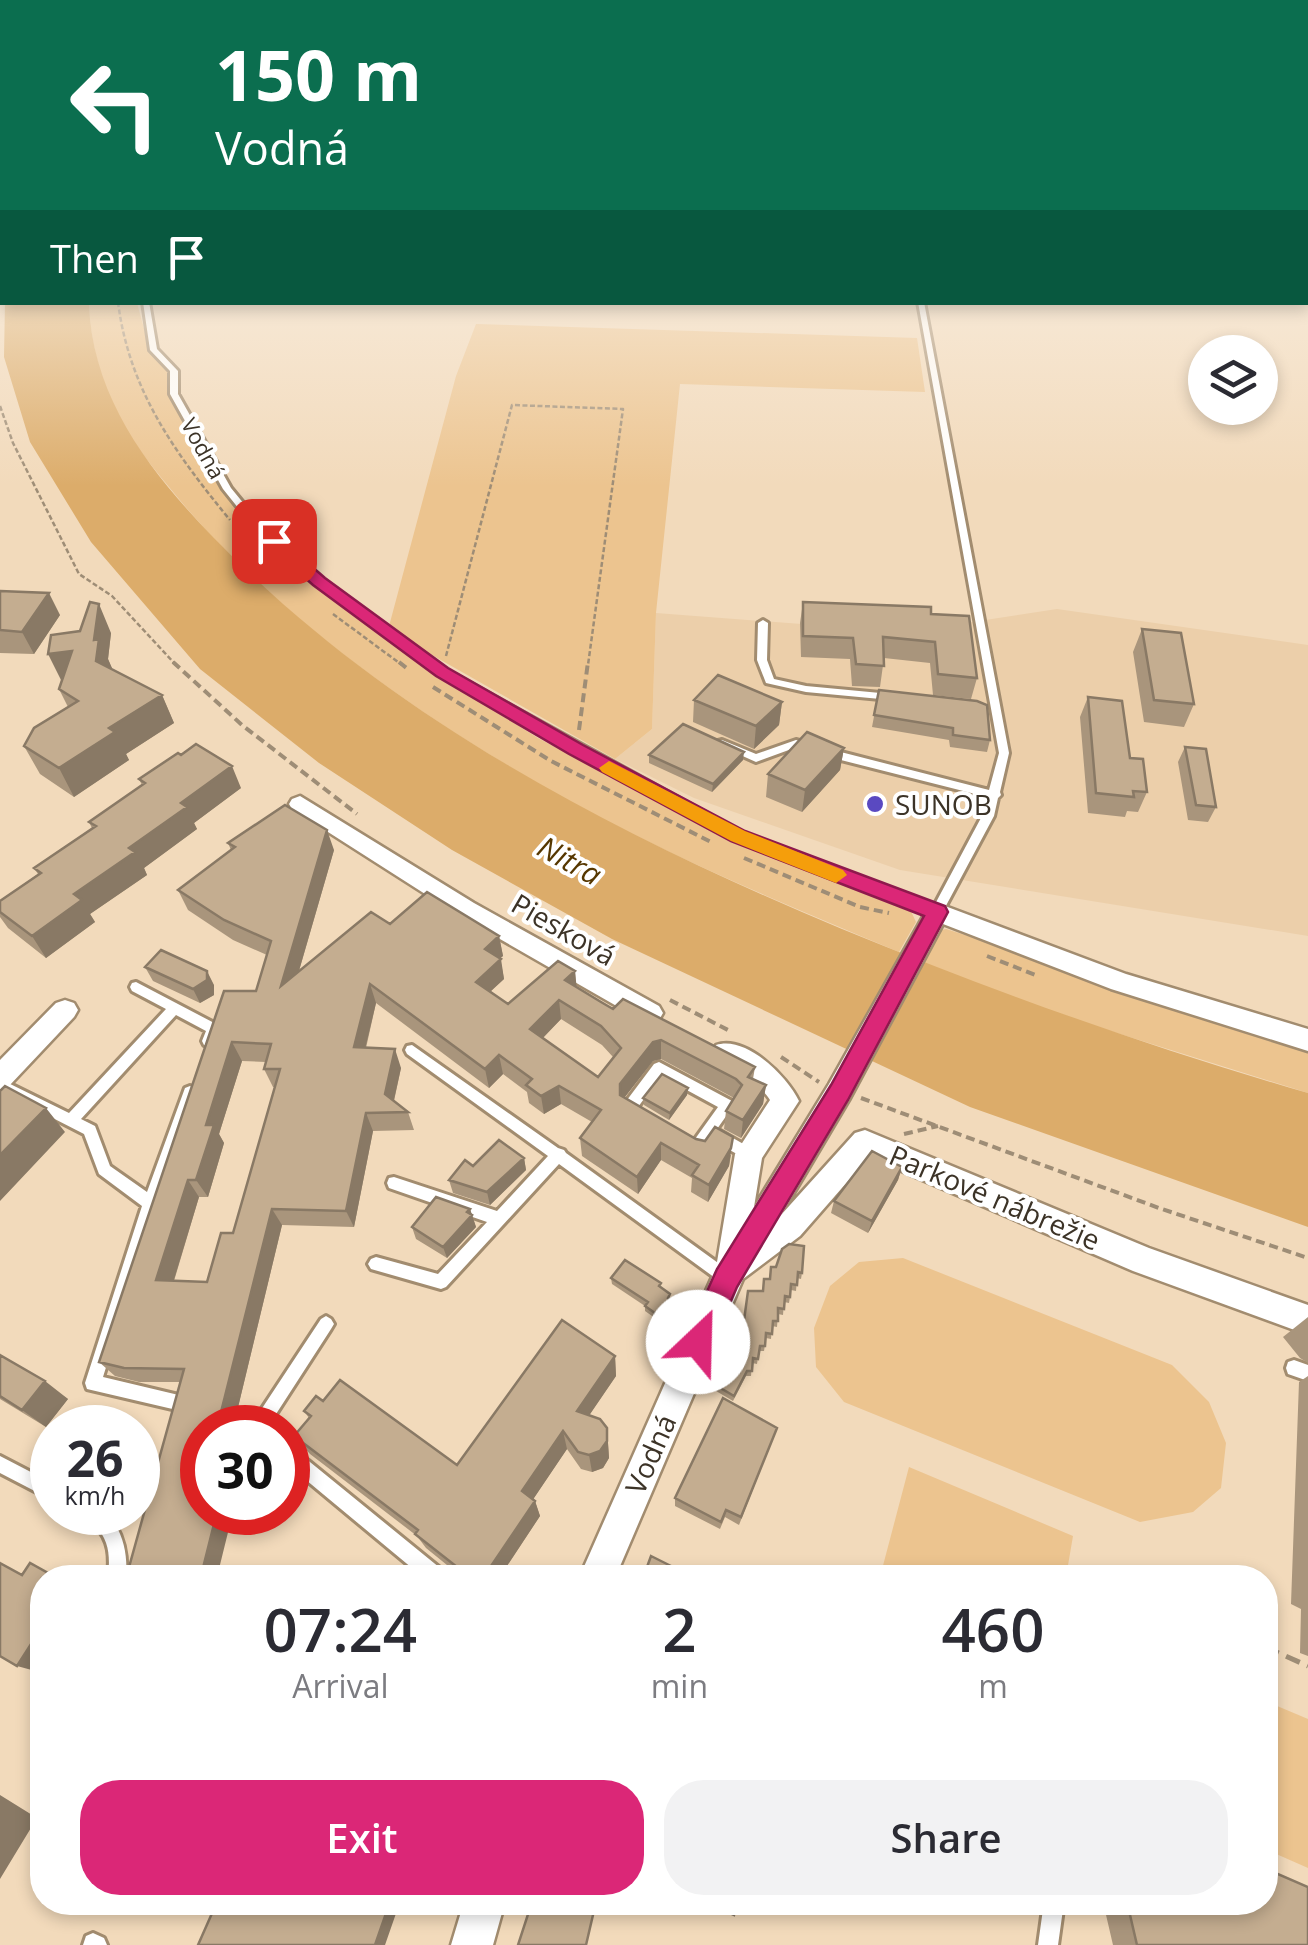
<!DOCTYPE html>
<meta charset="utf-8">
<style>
:root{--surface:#fff;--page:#f2f2f3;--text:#2b2b33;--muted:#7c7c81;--accent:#db2777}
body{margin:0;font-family:"Open Sans",sans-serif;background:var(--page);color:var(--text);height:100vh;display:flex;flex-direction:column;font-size:38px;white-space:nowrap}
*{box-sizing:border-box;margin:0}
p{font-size:32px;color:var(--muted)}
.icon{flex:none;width:55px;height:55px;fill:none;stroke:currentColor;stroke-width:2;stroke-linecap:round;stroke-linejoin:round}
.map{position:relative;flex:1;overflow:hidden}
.drawer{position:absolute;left:30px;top:1565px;width:1248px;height:350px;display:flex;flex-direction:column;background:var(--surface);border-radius:40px;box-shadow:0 5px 15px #0003}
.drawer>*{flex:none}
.hud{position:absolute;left:0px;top:0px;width:1310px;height:305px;box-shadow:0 5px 15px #0003;background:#0b6e4f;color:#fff;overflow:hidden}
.fabs{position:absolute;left:1188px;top:335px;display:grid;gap:20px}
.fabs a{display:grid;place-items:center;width:90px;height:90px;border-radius:50%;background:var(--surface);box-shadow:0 5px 15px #0003;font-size:50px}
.speed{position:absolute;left:30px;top:1405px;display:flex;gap:20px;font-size:50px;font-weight:700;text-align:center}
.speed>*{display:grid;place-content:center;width:130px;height:130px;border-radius:50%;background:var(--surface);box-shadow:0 5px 15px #0003;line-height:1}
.speed small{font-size:25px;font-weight:400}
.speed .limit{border:15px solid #d22;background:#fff;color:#111}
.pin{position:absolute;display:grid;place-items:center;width:85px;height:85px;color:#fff;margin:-42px;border-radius:20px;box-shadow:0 5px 15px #0006}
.me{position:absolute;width:110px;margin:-55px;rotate:24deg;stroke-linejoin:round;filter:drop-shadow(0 0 8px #0008)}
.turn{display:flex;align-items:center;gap:35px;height:210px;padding:0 50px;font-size:45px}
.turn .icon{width:130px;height:130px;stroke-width:2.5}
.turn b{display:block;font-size:70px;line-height:85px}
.then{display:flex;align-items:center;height:95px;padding:0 50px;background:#0003;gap:20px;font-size:38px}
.eta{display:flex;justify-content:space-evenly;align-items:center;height:170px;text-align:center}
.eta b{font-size:60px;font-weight:600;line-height:70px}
.action{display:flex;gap:20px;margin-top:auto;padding:20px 50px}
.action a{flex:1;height:115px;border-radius:40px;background:var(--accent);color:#fff;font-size:40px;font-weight:600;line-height:115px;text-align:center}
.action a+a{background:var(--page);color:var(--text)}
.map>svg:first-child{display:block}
.built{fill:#eccfaa}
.green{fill:#ecc48f}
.water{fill:#dcac6a}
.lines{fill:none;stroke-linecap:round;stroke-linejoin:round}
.service-casing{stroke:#a28c6f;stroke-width:6}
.minor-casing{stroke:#a28c6f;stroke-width:5}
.path-far2{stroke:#9e8d76;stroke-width:2.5;stroke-dasharray:5 2.5;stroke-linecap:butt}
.path-far1{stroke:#9e8d76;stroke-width:4;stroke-dasharray:9 5;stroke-linecap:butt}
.path{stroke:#9e8d76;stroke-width:5;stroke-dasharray:15 8;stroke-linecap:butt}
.service{fill:#fff;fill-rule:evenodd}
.minor{fill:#fff;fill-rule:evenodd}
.wall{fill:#a9957c;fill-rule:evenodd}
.shaded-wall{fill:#897965}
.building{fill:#c4ad90;stroke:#897965;stroke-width:2.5;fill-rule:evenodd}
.route{fill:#db2777;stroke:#8e194d;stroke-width:2.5}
.slow{fill:#f59e0b}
.poi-dot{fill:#5a49c1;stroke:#fff;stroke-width:4}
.labels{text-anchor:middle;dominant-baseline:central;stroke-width:8;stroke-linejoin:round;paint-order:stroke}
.far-street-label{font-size:22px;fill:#3c3327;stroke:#fff}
.poi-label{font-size:28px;fill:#3c3327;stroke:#fff;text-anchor:start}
.street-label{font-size:28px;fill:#3c3327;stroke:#fff}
.water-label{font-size:30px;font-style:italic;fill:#563700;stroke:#fff}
</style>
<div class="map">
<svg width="1308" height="1945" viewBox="0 0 1308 1945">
<rect width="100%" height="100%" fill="#f2dabb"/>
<path class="built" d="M1057,609L1308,645V936L900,870L694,798L615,759L652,729L656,613L907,632Z"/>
<path class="green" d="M89,303H137L151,354L169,370L174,404L226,495L282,556L356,616L435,674L538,738L639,791L762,853L909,907L916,922L899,952C778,901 655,851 541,785C407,708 266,608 169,487C148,462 127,435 113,405C99,374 90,338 89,303Z
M476,324L917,338L925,392L680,384L656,613L652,729L615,759L388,630L456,376Z
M946,929L1308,1043V1093L1069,1018L921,962L937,931Z
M903,1258L1172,1365L1209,1402L1226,1443L1221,1488L1193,1512L1140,1522L844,1402L816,1367L814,1328L830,1286L859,1262Z
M909,1467L1073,1536L1066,1577H880Z
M1265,1701L1308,1719V1868L1265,1849Z"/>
<path class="water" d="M5,303H89C92,398 150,472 214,538C387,717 615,834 842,929C995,992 1149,1047 1308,1093V1227L970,1107L612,939L452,850L319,763L200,669L91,542L30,442L4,357Z"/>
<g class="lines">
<g class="service-casing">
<path id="service" d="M143,302H149L157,349L178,371V394L231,488L249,510L322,580L446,670L742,833L934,906L982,816L987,797L829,757L824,753L829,749L989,790L999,753L918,302H924L1009,753L1000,792L1001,795L998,798L994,816L941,915H933L734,839L438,674L316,584L243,514L223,489L170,394V371L150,350Z
M763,620L768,623L767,660L774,679L806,686L891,694L896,697L891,700L806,692L766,683L757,660L758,623Z
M722,740L756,754L796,740L814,745L815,747L810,751L797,747L756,762L718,745V741Z
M136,982L218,1025L219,1029L214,1045L209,1046L204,1045L202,1041L206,1031L176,1015L81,1119L95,1126L110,1166L147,1192L185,1088L190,1086L195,1088L197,1092L157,1203L103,1377L187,1397L189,1403L187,1409L181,1411L87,1389L85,1383L142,1206L99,1174L84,1134L0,1091V1079L69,1113L166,1009L132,991L130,987L132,983Z
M412,1045L558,1148L564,1150L566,1153L732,1273L735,1278L732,1283L727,1285L722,1283L559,1164L446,1287L441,1289L371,1269L368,1264L371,1259L376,1257L438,1274L487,1222L389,1188L387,1183L389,1178L394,1177L497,1211L548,1156L407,1054L405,1050L407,1046Z
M659,1062L732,1101L734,1105L717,1129L754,1150L756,1154L754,1158L749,1160L744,1158L710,1139L702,1151L697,1153L687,1148L685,1144L687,1140L695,1139L718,1107L661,1076L638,1107L642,1112L640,1116L635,1118L624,1112L622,1108L624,1104L654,1064Z
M326,1316L331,1319L334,1324L331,1329L267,1428H249L321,1319Z
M1294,1360L1308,1365V1381L1288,1374L1286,1368L1288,1362Z
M288,1447L294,1449L445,1572L448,1578H424L288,1465Z
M0,1456L52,1483V1500L0,1473Z
M83,1512H106C123,1531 128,1553 126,1578H108C110,1558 110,1540 95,1526C82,1514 92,1527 83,1512Z
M1044,1902H1064L1058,1945H1038Z
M93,1933L104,1938L107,1945H83L86,1936Z"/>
</g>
<g class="minor-casing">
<path id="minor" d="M300,796L474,903L659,1006L663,1013L659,1020L650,1023L641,1020L458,915L292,809L289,804L292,799Z
M937,903L1126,974L1308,1029V1051L1111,989L943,924L849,1100L781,1215L855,1133L865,1130L1149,1248L1308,1305V1335L1133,1271L869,1157L800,1236L743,1279L615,1578H579L716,1268L735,1154L770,1100C754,1075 722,1073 712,1053L716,1045C746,1035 787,1076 799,1101L762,1158L754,1207L829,1084L929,906Z
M65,1000L74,1003L78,1010L74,1017L9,1086L0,1089V1060L56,1003Z
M464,1902H505L493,1945H451Z"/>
</g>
<path class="path-far2" d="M118,302C129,390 175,453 230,520
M0,406L13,443L79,574L112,596L176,665
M236,527L280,569
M333,614L402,665
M446,656L512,405L623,409L588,665"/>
<path class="path-far1" d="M173,662L242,725L357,814
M399,662L409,670
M433,687L551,761L713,843
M579,730L588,662
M744,858L860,907L889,913
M987,956L1038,976
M670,1000L728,1030
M781,1057L819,1082
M861,1098L1159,1208L1308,1258
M904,1134L938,1126"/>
<path class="path" d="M1265,1647L1308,1666"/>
<use href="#service" class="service"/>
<use href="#minor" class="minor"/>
</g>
<path class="wall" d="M0,591L60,615L34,654L0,653Z
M803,602L931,614L977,678L971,699L933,695L930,663L884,658L880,687L852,686L850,659L801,657L800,623Z
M1142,629L1194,704L1184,727L1144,722L1133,652Z
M80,631L111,633L108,659L112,669L162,695L174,723L126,754L129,760L74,797L40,774L24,746L68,707L59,689Z
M879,690L990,740L987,752L950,747L949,740L872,727Z
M1088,697L1130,758L1147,792L1138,812L1127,811L1125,817L1088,813L1080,717Z
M694,700L782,702L779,725L754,749L693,722Z
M1185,747L1216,807L1208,822L1188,820L1178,762Z
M844,748L840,770L802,812L766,797L768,774Z
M649,755L743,760L712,792L649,763Z
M139,779L241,788L194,823L197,829L144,868L147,875L90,914L95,922L46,958L8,928L0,917V901L38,874L34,868L92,828L89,822L142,785Z
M228,843L334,850L299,971L390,924L499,936L503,956L500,958L504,979L490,992L508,1004L575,971L576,986L613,1009L755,1067L753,1079L766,1085L763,1104L741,1138L724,1129L726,1111L734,1098L661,1059L653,1061L624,1098L696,1139L731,1155L729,1166L708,1202L691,1192L692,1178L661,1160L638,1194L582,1156L580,1138L592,1122L561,1104L544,1114L529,1103L527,1092L503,1074L489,1088L376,1003L366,1048L401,1068L394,1101L408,1112L414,1130L373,1131L354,1227L282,1225L233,1428H202L217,1577L126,1578L180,1382H139L115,1376L99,1362L224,991H256L267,955L233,940L188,910L178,890L231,850ZM561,1019L602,1045L613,1057L598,1077L543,1038ZM242,1061L266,1062L264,1069L273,1087H275L233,1233L207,1282L174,1281L199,1197H208L224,1143L219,1134Z
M145,967L214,985V995L200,1003L153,981Z
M688,1088L687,1095L669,1120L644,1105L643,1098Z
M524,1158L526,1170L490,1205L453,1193L449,1180L473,1166Z
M902,1167L898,1180L868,1233L831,1213L834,1201Z
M470,1209L476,1227L447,1258L416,1239L412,1227Z
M771,1267L802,1273L801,1279L797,1278L796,1291L791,1290L789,1303L784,1302L783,1315L778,1314L777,1327L772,1326L771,1339L766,1338L764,1351H759L757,1364L752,1363L751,1376H746L733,1401L711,1388L712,1383L769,1279Z
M611,1278L661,1288L670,1294V1299L680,1311L669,1328L645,1311V1306L612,1284Z
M1308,1317V1363L1300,1358L1283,1337Z
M0,1355L68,1399L46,1427L0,1399Z
M615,1356L616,1376L589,1415L607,1428L609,1458L603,1468L592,1472L581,1469L567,1449L533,1499L535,1501L540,1516L499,1578H463L426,1548L417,1536L310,1454L294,1436L309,1418L304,1411L323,1401L457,1465Z
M1308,1376V1656L1300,1653L1301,1609L1291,1604L1299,1382Z
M777,1428L739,1525L725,1517L720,1529L675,1506V1498Z
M1103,1902H1265L1308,1945H1113Z"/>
<path class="shaded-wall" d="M49,593L60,615L34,654L22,632Z
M99,604L111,633L108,659L112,668L109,690L96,661L94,640Z
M72,651L62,682L48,654Z
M162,695L174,723L126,754L129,760L74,797L59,768L109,728Z
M782,702L779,725L754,749L756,726Z
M844,748L840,770L802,812L805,790Z
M744,752L743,760L712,792L713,784Z
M232,766L241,788L194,823L197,829L144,868L147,875L90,914L95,922L46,958L32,936L74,894L181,803Z
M327,830L334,850L289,1005L281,986Z
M499,936L503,956L488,968L485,949Z
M501,959L504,979L480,1001L476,982Z
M207,971L214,985V995L200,1003L193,989Z
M575,971L577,991L565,980Z
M370,984L376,1003L361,1066L354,1047Z
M559,1000L561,1019L533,1048L530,1029Z
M661,1040V1059L653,1061L621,1102L620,1084L653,1042Z
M232,1042L242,1061L219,1134L224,1143L208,1197L196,1180L206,1125Z
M395,1049L401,1068L391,1113L385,1094Z
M499,1055L503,1074L489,1088L485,1069Z
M766,1085L763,1104L741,1138L743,1120Z
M559,1086L561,1104L544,1114L541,1096Z
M688,1088L687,1095L669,1120L670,1113Z
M46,1108L65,1132L0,1201V1155Z
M366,1113L373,1131L354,1227L346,1211Z
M733,1137L729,1166L708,1202L709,1185Z
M661,1143V1160L638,1194L637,1177Z
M524,1158L526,1170L490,1205L487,1192Z
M902,1167L898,1180L868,1233L872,1221Z
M188,1180L199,1197L169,1296L156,1280Z
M272,1209L282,1225L233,1428H217Z
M470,1209L476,1227L447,1258L443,1247Z
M681,1306L680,1311L669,1328V1323Z
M615,1356L616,1376L580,1429L577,1411Z
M45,1381L68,1399L46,1427L22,1410Z
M607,1428L609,1458L603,1468L592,1472L589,1455Z
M563,1431L567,1449L528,1507L522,1491Z
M535,1501L540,1516L499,1578H483Z
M217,1512H233L217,1577L203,1568Z
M182,1567L197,1576L196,1578H180Z
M42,1627V1667L39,1672L17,1666Z
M0,1795L37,1818L0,1879Z
M390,1902H400L385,1945H375Z"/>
<path class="building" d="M0,591L49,593L22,632L0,630Z
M90,602L99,604L94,640L99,639L96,661L162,695L109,728L115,732L59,768L24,746L34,728L78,701L59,689L72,651L48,654L51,635L80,631Z
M803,602L931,607V614L969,616L977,678L938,674L935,642L883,637L884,666L856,664L853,638L803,636Z
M1142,629L1181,633L1194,704L1154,700Z
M718,675L782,702L756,726L694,700Z
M879,690L977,701L987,705L990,740L953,735V728L874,715Z
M1088,697L1122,701L1130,758L1143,759L1147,792L1133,791L1134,797L1096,793Z
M683,724L744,752L713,784L649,755Z
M807,732L844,748L805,790L768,774Z
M196,744L232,766L181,803L187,807L129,848L135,852L74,894L82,900L32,936L0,912V901L41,873L34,868L96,826L89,822L145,783L139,779L178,753L181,755Z
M1185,747L1206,749L1216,807L1196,805Z
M285,805L327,830L281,986L371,912L390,924L427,892L499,936L485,949L501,959L476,982L508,1004L558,961L575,971L565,980L601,1002L613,1009L623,999L755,1067L748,1077L766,1085L743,1120L726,1111L742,1085L736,1079L661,1040L653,1042L620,1084V1095L696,1139L705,1141L715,1127L733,1137L731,1148L709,1185L692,1175L699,1165L661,1143L637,1177L580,1138L601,1110L559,1086L541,1096L526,1085L532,1079L499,1055L485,1069L370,984L354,1047L395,1049L385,1094L408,1112L366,1113L346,1211L272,1209L217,1428H202V1512H217L203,1568L182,1567L180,1578H126L184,1369L124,1368L99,1362L224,991H256L271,941L224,920L178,890L235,847L228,843ZM559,1000L601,1026L621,1048L598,1077L530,1029ZM232,1042L271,1044L264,1069H280L233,1233H221L207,1282L156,1280L188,1180H196L214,1125H206Z
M161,950L207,971V980L193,989L145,967Z
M662,1074L688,1088L670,1113L643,1098Z
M5,1086L46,1108L0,1155V1091Z
M499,1140L524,1158L487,1192L449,1180L465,1160L473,1166Z
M872,1151L902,1167L872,1221L834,1201Z
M436,1197L470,1209L467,1212L472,1215L443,1247L412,1227Z
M789,1244L804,1246L802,1273L798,1272L797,1285L791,1284L790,1297L785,1296L784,1309L778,1308V1321H773L772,1334L766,1333L765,1346H760L758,1359L753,1358L752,1371H747L734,1396L712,1383L725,1352L730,1353L731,1340H737L739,1327L743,1328L748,1291H763L764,1279H770L771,1267H776L782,1249Z
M625,1260L661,1283L659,1286L670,1294L668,1298L681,1306L669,1323L645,1306L648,1302L611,1278Z
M562,1320L615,1356L577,1411L600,1419L607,1428V1441L600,1451L589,1455L578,1452L563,1431L522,1491L535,1501L483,1578H471L415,1534L418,1530L294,1436L311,1416L304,1411L316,1396L323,1401L340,1380L457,1465Z
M0,1355L45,1381L22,1410L0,1396Z
M723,1398L777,1428L741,1517L726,1510L721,1522L675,1498Z
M651,1556L695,1578H643Z
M0,1563L22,1575L30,1563L57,1578H42V1627L17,1666L0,1656Z
M1265,1871H1271L1308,1887V1945H1137L1127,1902H1265Z
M217,1902H390L375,1945H198Z
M532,1902H596L586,1945H518Z
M705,1902H737L734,1915Z"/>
<linearGradient id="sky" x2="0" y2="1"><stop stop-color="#a3b1b6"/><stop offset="0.44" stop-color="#f9eee0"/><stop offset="1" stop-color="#f9eee0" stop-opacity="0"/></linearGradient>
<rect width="1308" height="486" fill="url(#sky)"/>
<path class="route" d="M268,538H279L325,578L448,668L583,745L745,831L945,906L948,912L848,1100L737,1287L709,1352L698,1357L688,1352L684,1342L717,1269L831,1085L924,916L731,841L569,754L436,676L313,585L268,545Z"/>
<path class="slow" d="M609,761L745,831L843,870L847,875L836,883L731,841L602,772L599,768Z"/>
<circle class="poi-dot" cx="875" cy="804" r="10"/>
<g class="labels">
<g class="far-street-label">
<text transform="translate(204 448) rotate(61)">Vodná</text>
</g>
<g class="poi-label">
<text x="895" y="804">SUNOB</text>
</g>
<g class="street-label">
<text transform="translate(564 929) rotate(30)">Piesková</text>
<text transform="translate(995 1197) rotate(23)">Parkové nábrežie</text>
<text transform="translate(650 1454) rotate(-66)">Vodná</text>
</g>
<g class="water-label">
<text transform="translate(570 860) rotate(29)">Nitra</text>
</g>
</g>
</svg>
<div class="fabs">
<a><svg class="icon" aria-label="layers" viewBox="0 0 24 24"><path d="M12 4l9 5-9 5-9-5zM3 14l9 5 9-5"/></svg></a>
</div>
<div class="speed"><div>26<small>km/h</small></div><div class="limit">30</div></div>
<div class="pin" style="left:274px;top:541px;background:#d93025"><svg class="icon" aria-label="arrive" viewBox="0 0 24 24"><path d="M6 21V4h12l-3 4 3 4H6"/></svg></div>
<svg class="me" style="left:698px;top:1342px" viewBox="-20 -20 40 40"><circle r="19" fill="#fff"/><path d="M0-13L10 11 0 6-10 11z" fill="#db2777"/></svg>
<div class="hud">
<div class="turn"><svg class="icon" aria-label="left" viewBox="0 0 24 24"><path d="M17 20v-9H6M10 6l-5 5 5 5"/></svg><div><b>150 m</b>Vodná</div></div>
<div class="then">Then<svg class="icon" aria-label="arrive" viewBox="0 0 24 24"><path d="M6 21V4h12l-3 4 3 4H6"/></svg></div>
</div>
<section class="drawer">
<div class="eta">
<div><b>07:24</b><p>Arrival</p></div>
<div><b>2</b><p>min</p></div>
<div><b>460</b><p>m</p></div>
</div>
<div class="action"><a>Exit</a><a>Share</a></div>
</section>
</div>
